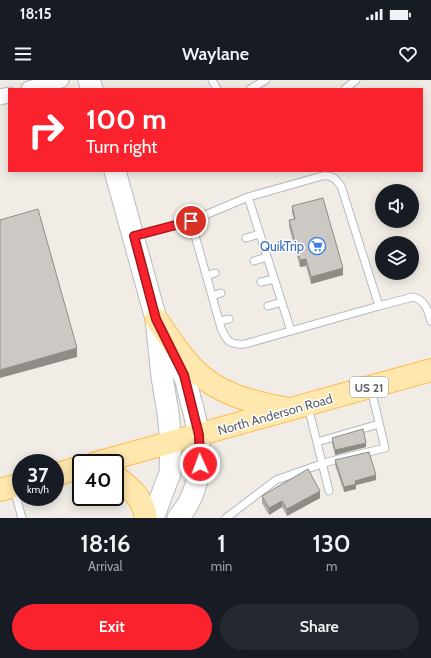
<!DOCTYPE html>
<style>
:root{--surface:#171b24;--page:#242831;--text:#f1f3f6;--muted:#9ea1a6;--accent:#fa232d}
body{margin:0;font-family:Cabin,sans-serif;background:var(--page);color:var(--text);height:100vh;display:flex;flex-direction:column;font-size:15px;white-space:nowrap}
*{box-sizing:border-box;margin:0}
p{font-size:13px;color:var(--muted)}
.icon{flex:none;width:22px;height:22px;fill:none;stroke:currentColor;stroke-width:2;stroke-linecap:round;stroke-linejoin:round}
.map{position:relative;height:438px;overflow:hidden}
.panel{display:flex;flex-direction:column;background:var(--surface);flex:1}
.panel>*{flex:none}
.banner{position:absolute;left:8px;top:8px;width:415px;height:84px;border-radius:0px;box-shadow:0 2px 10px #0003;background:#fa232d;color:#fff;overflow:hidden}
.fabs{position:absolute;left:375px;top:104px;display:grid;gap:8px}
.fabs a{display:grid;place-items:center;width:44px;height:44px;border-radius:50%;background:var(--surface);box-shadow:0 2px 10px #0003;font-size:20px}
.speed{position:absolute;left:12px;top:374px;display:flex;gap:8px;font-size:20px;font-weight:700;text-align:center}
.speed>*{display:grid;place-content:center;width:52px;height:52px;border-radius:50%;background:var(--surface);box-shadow:0 2px 10px #0003;line-height:1}
.speed small{font-size:10px;font-weight:400}
.speed .limit{border:2px solid #111;border-radius:6px;background:#fff;color:#111}
.pin{position:absolute;display:grid;place-items:center;width:34px;height:34px;color:#fff;margin:-17px;border:2px solid #fff;border-radius:50%;box-shadow:0 1px 4px #0007}
.me{position:absolute;width:44px;margin:-22px;rotate:358deg;stroke-linejoin:round;filter:drop-shadow(0 0 3px #0008)}
.turn{display:flex;align-items:center;gap:14px;height:84px;padding:0 12px;font-size:18px}
.turn .icon{width:52px;height:52px;stroke-width:2.5}
.turn b{display:block;font-size:28px;line-height:34px}
.eta{display:flex;justify-content:space-evenly;align-items:center;height:68px;text-align:center}
.eta b{font-size:24px;font-weight:600;line-height:28px}
.primary-button{display:flex;gap:8px;margin-top:auto;padding:8px 12px}
.primary-button a{flex:1;height:46px;border-radius:24px;background:var(--accent);color:#fff;font-size:16px;font-weight:600;line-height:46px;text-align:center}
.primary-button a+a{background:var(--page);color:var(--text)}
.status{display:flex;justify-content:space-between;align-items:center;height:28px;padding:0 20px;background:var(--surface);direction:ltr}
.status svg{height:11px;fill:currentColor}
header{display:flex;justify-content:space-between;align-items:center;height:52px;padding:0 12px;background:var(--surface);font-size:18px;font-weight:600}
.map>svg:first-child{display:block}
.lines{fill:none;stroke-linecap:round;stroke-linejoin:round}
.lane-casing{stroke:#b6babe;stroke-width:9}
.street-casing{stroke:#b6babe;stroke-width:17}
.secondary-casing{stroke:#b7bcc1;stroke-width:23}
.primary-casing{stroke:#ffb951;stroke-width:24}
.lane{stroke:#fff;stroke-width:7}
.street{stroke:#fff;stroke-width:15}
.secondary{stroke:#fff;stroke-width:21}
.primary{stroke:#ffe8ad;stroke-width:22}
.wall{fill:#afaca8}
.shaded-wall{fill:#8f8c88}
.building{fill:#ccc8c3;stroke:#8f8c88}
.route-casing{stroke:#a2171d;stroke-width:10}
.route{stroke:#fa232d;stroke-width:7}
.labels{text-anchor:middle;dominant-baseline:central;stroke-width:3;stroke-linejoin:round;paint-order:stroke}
.shield{fill:#fff;stroke:#8e9295;stroke-width:1}
.shield-label{font-size:12px;font-weight:bold;fill:#5d6368}
.shop-label{font-size:13px;fill:#366cbe;stroke:#fff;text-anchor:end}
.street-label{font-size:13px;fill:#5d6368;stroke:#fff}
</style>
<div class="status"><b>18:15</b><svg viewBox="0 0 49 12"><path d="M0 12V9h3v3zM5 12V6h3v6zM10 12V3h3v9zM15 12V0h3v12zM26 1h20v11H26zM47 4h2v5h-2z"/></svg></div>
<header><svg class="icon" aria-label="menu" viewBox="0 0 24 24"><path d="M4 6h16M4 12h16M4 18h16"/></svg>Waylane<svg class="icon" aria-label="heart" viewBox="0 0 24 24"><path d="M12 20l-8-8c-3-5 5-10 8-4 3-6 11-1 8 4z"/></svg></header>
<div class="map">
<svg width="431" height="438" viewBox="0 0 431 438">
<rect width="100%" height="100%" fill="#f1ede6"/>
<g class="lines">
<g class="lane-casing">
<path id="lane" d="M212,0L217,9
M250,9L266,0
M345,9L356,0
M248,117L291,251
M136,156L191,141L248,117L322,96C332,95 335,98 341,106L379,226L245,264C230,265 227,262 221,248L191,141
M246,158L260,154
M254,181L267,177
M206,196L215,193
M261,202L274,199
M212,216L221,213
M268,226L282,222
M379,226L413,217C425,220 428,230 431,241
M219,241L229,239
M308,326L329,411
M317,362L379,344
M14,409L22,438
M226,438L276,400L327,382L385,368L371,309"/>
</g>
<g class="street-casing">
<path id="street" d="M29,9L61,0
M0,17L9,15"/>
</g>
<g class="secondary-casing">
<path id="secondary" d="M89,0L92,9
M115,91L156,239L162,297L168,333L171,363L170,393L153,438
M171,269C175,277 180,285 183,294C187,301 188,310 190,318C202,357 207,405 178,438"/>
</g>
<g class="primary-casing">
<path id="primary" d="M156,239C167,254 179,274 193,288C217,314 251,322 284,328
M96,383L431,290
M55,395L81,387
M115,396C130,407 143,418 146,438
M0,410L21,404"/>
</g>
<use href="#lane" class="lane"/>
<use href="#street" class="street"/>
<use href="#secondary" class="secondary"/>
<use href="#primary" class="primary"/>
</g>
<path class="wall" d="M292,126L343,195L311,204L306,186L300,187L289,147V140L294,139L292,133Z
M332,358L366,367L335,375L332,363Z
M335,380L376,400L356,405V409L344,412L335,385Z
M262,416L320,418L287,436L282,427L269,435L262,423Z"/>
<path class="shaded-wall" d="M306,179V186L300,187V180Z
M343,188V195L311,204V197Z
M77,268V277L0,298V290Z
M366,363V367L335,375V370Z
M376,395V400L356,405V409L344,412V407L355,401Z
M320,411V418L287,436V429Z
M282,421V427L269,435V428Z"/>
<path class="building" d="M323,118L343,188L311,197L306,179L300,180L289,140L295,139L292,126Z
M38,129L77,268L0,290V140Z
M363,349L366,363L335,370L332,358Z
M369,372L376,395L355,401L356,404L344,407L335,380Z
M308,389L320,411L287,429L282,421L269,428L262,416Z"/>
<g class="lines">
<g class="route-casing">
<path id="route" d="M191,141L134,156L156,239L184,295L199,355L200,384"/>
</g>
<use href="#route" class="route"/>
</g>
<defs>
<g id="supermarket-ring" transform="scale(0.9)"><circle r="9.5" fill="#fff" stroke="#3f7fe0" stroke-width="1.5"/><path d="M-6-5.5h2.5l.6 2H6L4.5 2H-2.5L-4.4-4H-6ZM-1.5 3.2a1.3 1.3 0 1 0 .1 0ZM3 3.2a1.3 1.3 0 1 0 .1 0Z" fill="#3f7fe0"/></g>
</defs>
<g fill-rule="evenodd">
<use href="#supermarket-ring" x="317" y="166"/>
</g>
<g class="labels">
<rect class="shield" x="350" y="297" width="38" height="20" rx="3"/>
<g class="shield-label">
<text x="369" y="307">US 21</text>
</g>
<g class="shop-label">
<text x="304" y="166">QuikTrip</text>
</g>
<g class="street-label">
<text transform="translate(275 334) rotate(-16)">North Anderson Road</text>
</g>
</g>
</svg>
<div class="fabs">
<a><svg class="icon" aria-label="sound" viewBox="0 0 24 24"><path d="M4 9h4l5-4v14l-5-4H4zM17 9q2 3 0 6"/></svg></a>
<a><svg class="icon" aria-label="layers" viewBox="0 0 24 24"><path d="M12 4l9 5-9 5-9-5zM3 14l9 5 9-5"/></svg></a>
</div>
<div class="speed"><div>37<small>km/h</small></div><div class="limit">40</div></div>
<div class="pin" style="left:191px;top:141px;background:#d93025"><svg class="icon" aria-label="arrive" viewBox="0 0 24 24"><path d="M6 21V4h12l-3 4 3 4H6"/></svg></div>
<svg class="me" style="left:200px;top:384px" viewBox="-20 -20 40 40"><circle r="17" fill="#fa232d" stroke="#fff" stroke-width="3"/><path d="M0-11L8 9 0 5-8 9z" fill="#fff"/></svg>
<div class="banner">
<div class="turn"><svg class="icon" aria-label="right" viewBox="0 0 24 24"><path d="M7 20v-9h11M14 6l5 5-5 5"/></svg><div><b>100 m</b>Turn right</div></div>
</div>
</div>
<section class="panel">
<div class="eta">
<div><b>18:16</b><p>Arrival</p></div>
<div><b>1</b><p>min</p></div>
<div><b>130</b><p>m</p></div>
</div>
<div class="primary-button"><a>Exit</a><a>Share</a></div>
</section>
